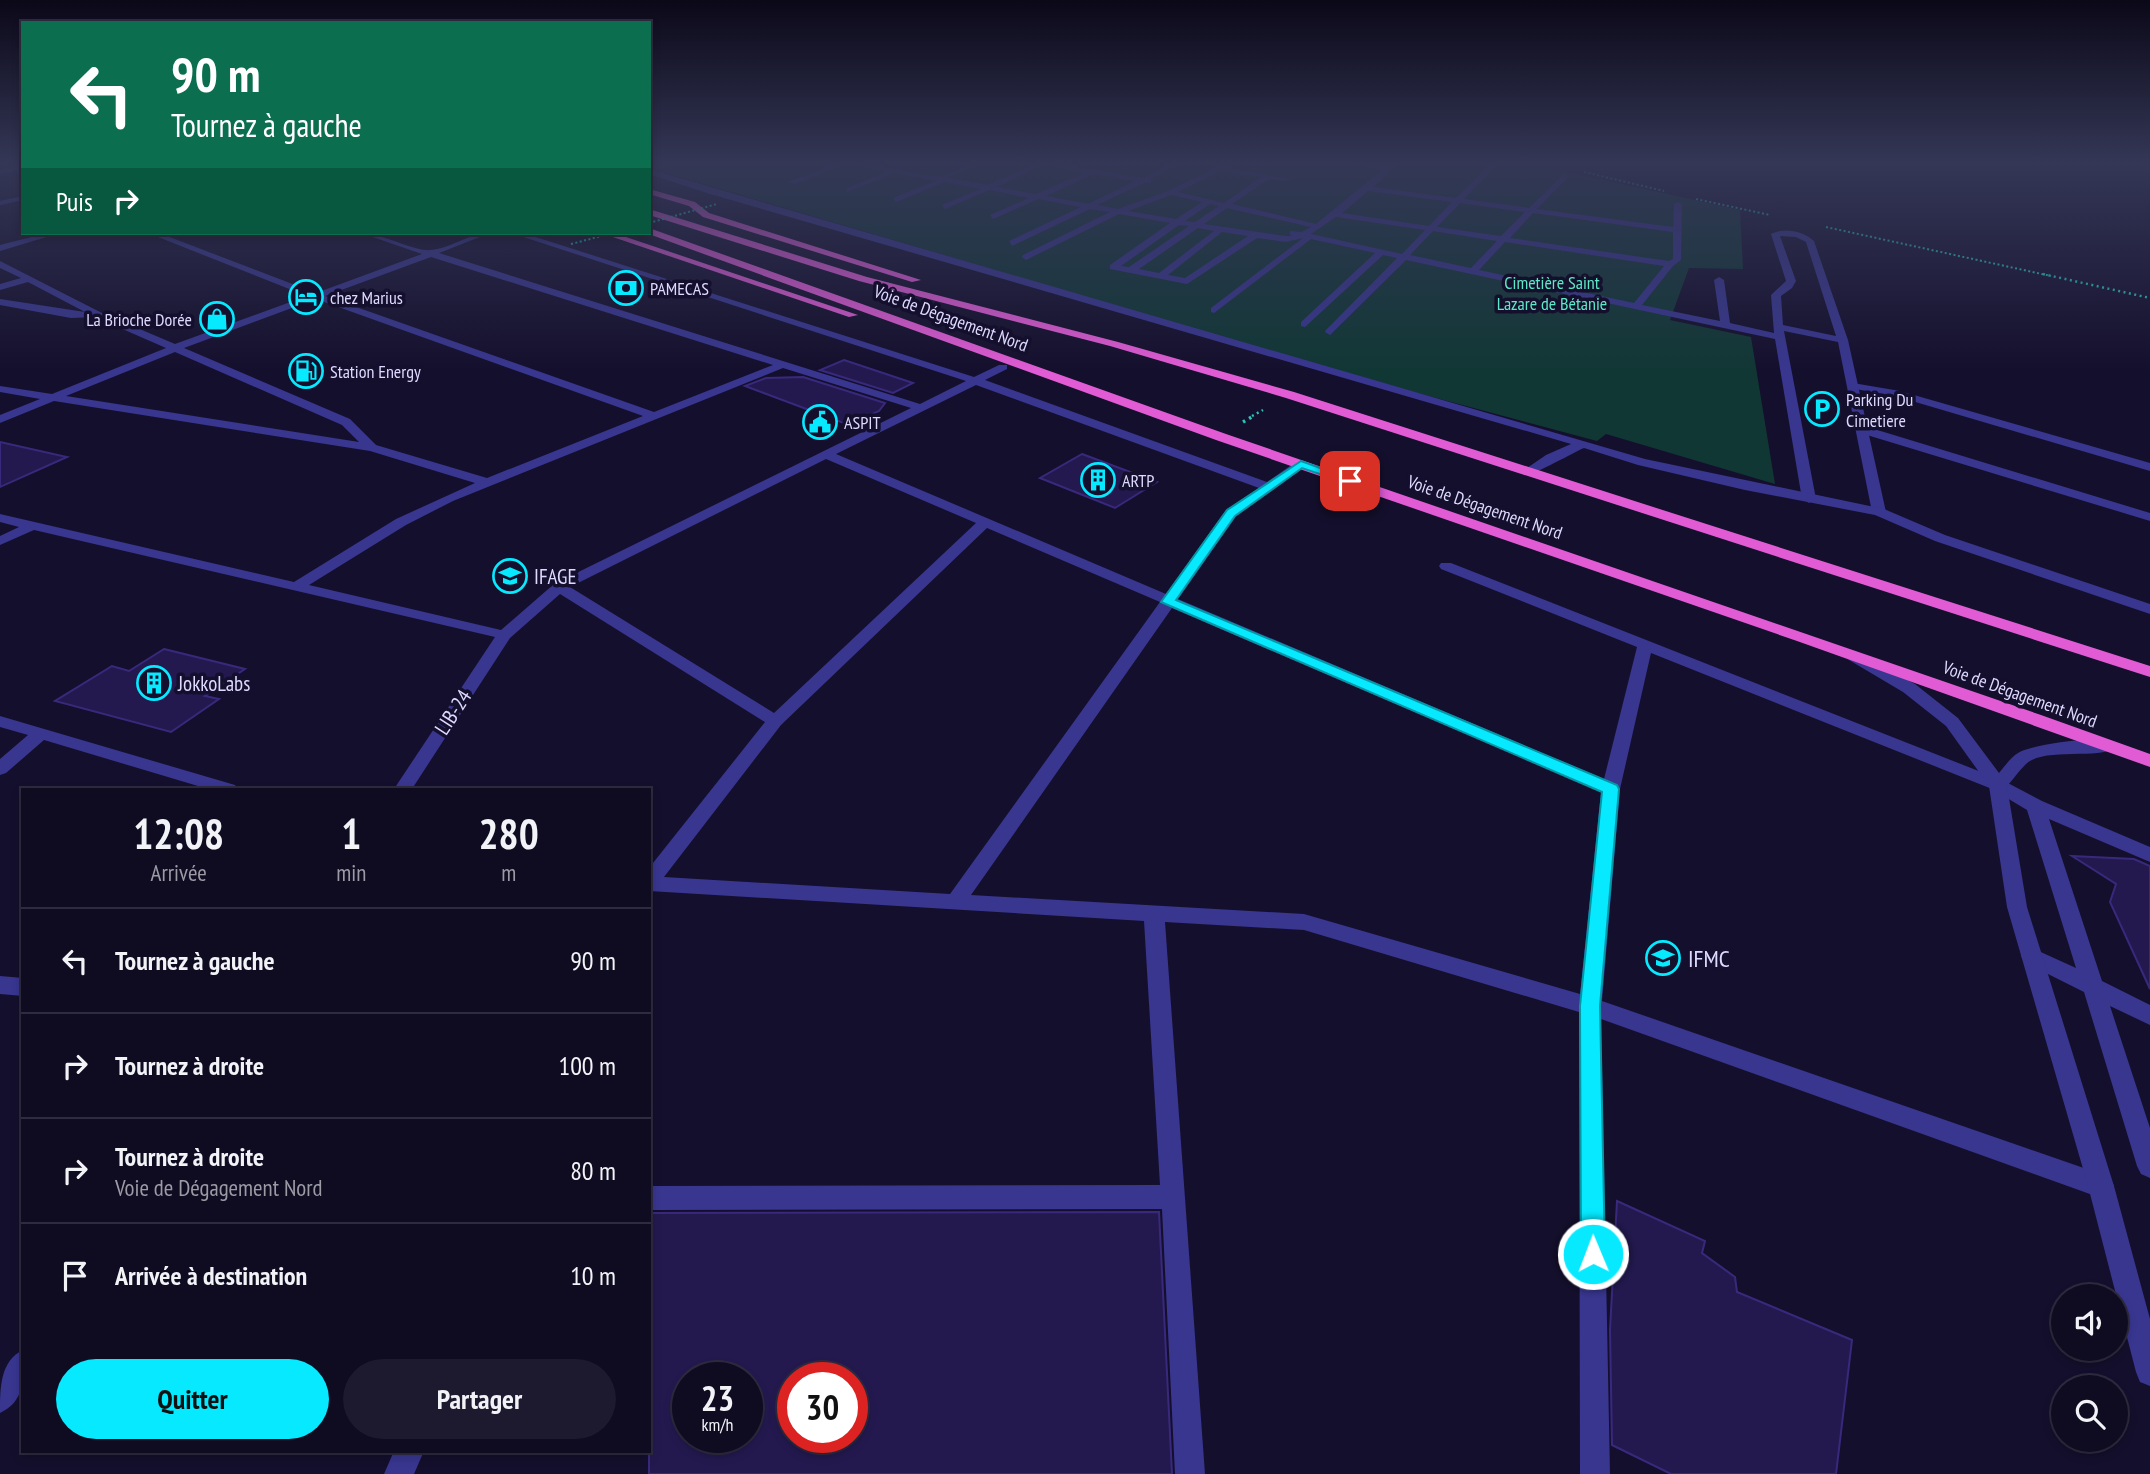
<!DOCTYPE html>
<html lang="fr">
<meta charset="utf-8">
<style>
:root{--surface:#0f0b21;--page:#1d192e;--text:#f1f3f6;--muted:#9b9ba5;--line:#2f2b3f;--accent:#06e9ff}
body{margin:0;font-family:"PT Sans Narrow",sans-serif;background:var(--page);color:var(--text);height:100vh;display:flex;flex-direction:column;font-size:26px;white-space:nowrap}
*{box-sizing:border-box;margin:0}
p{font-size:23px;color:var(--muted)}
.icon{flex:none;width:38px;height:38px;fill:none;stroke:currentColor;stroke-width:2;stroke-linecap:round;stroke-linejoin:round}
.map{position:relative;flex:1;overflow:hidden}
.drawer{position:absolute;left:21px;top:788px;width:630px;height:665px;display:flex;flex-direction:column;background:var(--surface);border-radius:0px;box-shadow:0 4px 10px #0003,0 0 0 2px var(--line)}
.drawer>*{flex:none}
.top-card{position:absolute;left:21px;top:21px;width:630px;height:214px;border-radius:0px;box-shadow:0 4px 10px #0003,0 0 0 2px var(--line);background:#0b6e4f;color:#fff;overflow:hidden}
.buttons{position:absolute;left:2051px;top:1284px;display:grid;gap:14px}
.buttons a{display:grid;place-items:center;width:77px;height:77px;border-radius:50%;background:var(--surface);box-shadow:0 4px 10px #0003,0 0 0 2px var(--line);font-size:35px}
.speed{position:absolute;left:672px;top:1362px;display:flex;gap:14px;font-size:35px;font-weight:700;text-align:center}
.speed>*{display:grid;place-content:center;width:91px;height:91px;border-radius:50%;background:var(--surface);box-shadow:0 4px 10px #0003,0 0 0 2px var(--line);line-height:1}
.speed small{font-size:18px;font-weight:400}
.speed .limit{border:10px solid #d22;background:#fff;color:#111}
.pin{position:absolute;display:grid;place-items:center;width:60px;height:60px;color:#fff;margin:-30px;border-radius:14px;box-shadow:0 4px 10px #0006}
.me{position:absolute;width:77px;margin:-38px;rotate:359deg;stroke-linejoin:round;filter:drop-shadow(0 0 5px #0008)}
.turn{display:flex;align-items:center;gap:24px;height:147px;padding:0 35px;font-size:32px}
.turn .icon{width:91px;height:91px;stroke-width:2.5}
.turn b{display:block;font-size:49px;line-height:60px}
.then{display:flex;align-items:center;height:66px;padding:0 35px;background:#0003;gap:14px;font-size:26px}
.eta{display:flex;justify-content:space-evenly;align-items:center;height:119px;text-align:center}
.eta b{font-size:42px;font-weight:800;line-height:49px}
.button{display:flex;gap:14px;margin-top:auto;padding:14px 35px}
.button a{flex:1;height:80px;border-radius:42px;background:var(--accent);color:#111;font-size:28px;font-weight:800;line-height:80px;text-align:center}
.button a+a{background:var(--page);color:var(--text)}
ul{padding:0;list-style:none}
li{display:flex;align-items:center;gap:21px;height:105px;padding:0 35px;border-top:2px solid var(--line)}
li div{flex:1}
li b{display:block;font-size:26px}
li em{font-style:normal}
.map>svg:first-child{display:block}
.green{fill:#113735}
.building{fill:#23194f;stroke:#39297d;stroke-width:2;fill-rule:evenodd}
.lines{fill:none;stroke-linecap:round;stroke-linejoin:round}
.path-far2{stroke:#26c7bc;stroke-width:2;stroke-dasharray:2 2.5;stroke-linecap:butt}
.path-far1{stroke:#26c7bc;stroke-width:2.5;stroke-dasharray:2 3.5;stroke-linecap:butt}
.path{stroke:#26c7bc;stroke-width:3.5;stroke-dasharray:2.5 4.5;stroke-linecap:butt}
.service{fill:#38368f;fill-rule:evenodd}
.minor{fill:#38368f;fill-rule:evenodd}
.tertiary{fill:#38368f;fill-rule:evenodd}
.trunk{fill:#e05bd4;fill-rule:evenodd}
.path-bridge{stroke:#26c7bc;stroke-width:2;stroke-dasharray:2 2.5;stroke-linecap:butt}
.route{fill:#06e9ff;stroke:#0497a6;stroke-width:2}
.labels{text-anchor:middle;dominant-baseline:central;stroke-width:7;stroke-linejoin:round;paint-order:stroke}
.far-park-label{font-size:18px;fill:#5beac5;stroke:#140f2c}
.far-poi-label{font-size:18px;fill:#dedaff;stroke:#140f2c;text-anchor:start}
.far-street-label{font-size:18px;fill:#dedaff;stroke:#140f2c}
.poi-label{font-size:21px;fill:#dedaff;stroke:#140f2c;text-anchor:start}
.street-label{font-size:21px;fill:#dedaff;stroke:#140f2c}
.near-poi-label{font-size:24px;fill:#dedaff;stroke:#140f2c;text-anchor:start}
</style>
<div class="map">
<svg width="2150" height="1474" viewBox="0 0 2150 1474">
<rect width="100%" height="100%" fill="#140f2c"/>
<path class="green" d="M649,165H1535L1740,210L1743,269L1689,268L1670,320L1751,337L1775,484L1606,434L1597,441L1335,371L657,170Z"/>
<path class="building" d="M844,360L913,383L893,393L820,370Z
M803,377L885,403L879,411L849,425L745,386L766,378Z
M0,442L67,457L0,487Z
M1082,454L1157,482L1115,508L1040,478Z
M164,649L245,669L205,696L219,699L171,732L55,701L112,666L129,671Z
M2072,856L2134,859L2150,866V989L2110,902L2116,884Z
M1617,1201L1705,1241L1702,1253L1735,1277L1737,1292L1852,1340L1836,1474H1671L1612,1445L1610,1330Z
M1159,1212L1172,1474H649V1213ZM688,1377H747V1437H688ZM793,1377H852V1437H793Z"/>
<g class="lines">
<path class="path-far2" d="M1584,172L1664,191
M1696,199L1770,215
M1826,227L2051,276"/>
<path class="path-far1" d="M2043,274L2150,298
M1252,416L1263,410"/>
<path class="path" d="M1243,422L1255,415"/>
<path class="service" d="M833,165H844L795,184L788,182Z
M857,165C885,165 908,174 935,176C949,177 963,165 978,165L947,178L987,185L1034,165H1044L996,187L1036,194L1084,173L1045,165L1094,169L1142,178L1169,165H1179L1151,179V183H1144L1097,205L1118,209L1168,191L1221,165H1231L1227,168L1290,179L1286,181L1269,179L1232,204L1316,224L1382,170L1355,165H1397L1373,187L1456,198L1489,165H1497L1464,199L1529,208L1565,173L1568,177L1537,209L1673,227L1674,204L1678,202L1682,204L1681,260L1673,266L1642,305L1720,321L1714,280L1719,277L1724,280L1730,323L1774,333L1771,295L1786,281L1771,234C1784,227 1803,231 1814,241L1848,340L1886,512L1879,516L1872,512L1838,342L1784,331L1816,499L1809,503L1802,499L1775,339L1406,260L1330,335L1325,332L1326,330L1397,258L1383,255L1305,327L1301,326V322L1375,253L1311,239L1214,313L1211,312V308L1303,238L1286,242L1257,238L1187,284L1110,269V265L1170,223L1119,214L1026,260L1022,257L1023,255L1110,212L1090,209L1012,246L1009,241L1081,207L1038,199L993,219L990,215L1029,198L989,190L945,209L942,205L980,189L945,182L896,202L893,198L936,181L895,173L847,192V188L886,172ZM1220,171L1261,177L1224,203L1178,192ZM1093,174L1135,181L1088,204L1046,196ZM1368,191L1452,202L1429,226L1342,213ZM1171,195L1202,202L1176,219L1128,211ZM1460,203L1525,212L1501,236L1437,227ZM1210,204L1219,206L1195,222L1185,221ZM1227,208L1311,227L1302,232L1290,231V235L1293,236H1286L1204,224ZM1533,213L1673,232V259L1669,261L1510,238ZM1336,217L1425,230L1402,254L1311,234ZM1179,225L1189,226L1129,267L1121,266ZM1198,228L1214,231L1159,273L1139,269ZM1433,231L1497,241L1471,268L1410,255ZM1222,232L1248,236L1185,278L1168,275ZM1780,236L1796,237L1806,242L1836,336L1783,325L1781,296L1792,288L1796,281ZM1505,242L1664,266L1634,303L1479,270Z"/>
<path class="minor" d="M22,165L23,169L0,174V170Z
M649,169L1645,459L1884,509L1945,535L2150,604V614L1935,541L1875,515L1745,490L1638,465L1584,448C1572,453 1535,475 1527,474V468L1546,455L1571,444L707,193L649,174Z
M47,233H60L0,251V245Z
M148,233H159L316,293L422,254L361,233C383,233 414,252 431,250C452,248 469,233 490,233L439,253L920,404L966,381L511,233H523L974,377L999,365H1007V369L985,380L1267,482L1297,461H1305V467L1236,516L1178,599L1604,779L1637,647L1441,569L1439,566L1441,563H1451L2004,781L2042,801L2150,847V862L2049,819L2102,981L2150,1005V1025L2110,1006L2150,1128V1178L2141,1174L2137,1166L2084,992L2024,962L2021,956L2024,950L2032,948L2076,968L2027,810L1992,789L1651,653L1620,789L1602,1001L2101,1174L2110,1178L2114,1186L2110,1194L2101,1198L1601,1019L1610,1474H1580L1579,1012L1304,930L1165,922L1205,1474H1175L1162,1209L649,1210V1186L1160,1185L1144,921L649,891V868L765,722L560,594L510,638L412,789H394L495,637L34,530L0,545V536L19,527L0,522V514L294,582L396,519L475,483L370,451L54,401L0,423V415L40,399L0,392V386L52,394L166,348L95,317L71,318L0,305V299L85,312L28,282L0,290V284L21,278L0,268V261L102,313L175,344L307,296ZM431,257L773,365L654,412L325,296ZM316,299L643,416L487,478L376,445L350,419L184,348ZM175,352L342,425L359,442L66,396ZM783,368L911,408L554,584L501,630L309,585L406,525L453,501ZM976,385L1259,488L1226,510L1166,594L836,454ZM826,459L976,523L774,713L570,587ZM987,528L1160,602L950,894L664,877L781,725ZM1172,608L1601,792L1580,994L1304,914L971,895Z
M1853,383L1900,391L2150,463V471L1895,396L1849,388L1847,386Z
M1861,425L2150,513V521L1857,432V426Z
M0,716L235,785L237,789H208L44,740L6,773L0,775V759L28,735L0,727Z
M0,976L23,978V996L0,994Z
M23,1350C23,1375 27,1401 0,1413C0,1388 0,1361 23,1350Z
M394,1451H424L414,1474H384Z"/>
<path class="tertiary" d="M23,196V200L0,205V201Z
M1855,652L1915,684L1958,718L1999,773C2004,767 2011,757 2018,753C2032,744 2108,733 2118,746C2106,760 2051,748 2030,761C2022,766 2014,779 2007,786L2027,907L2114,1186L2150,1319V1386L2140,1382L2136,1372L2088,1186L2007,907L1989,786L1946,726L1903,692L1849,660L1847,657Z"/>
<path class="trunk" d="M649,189L695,202L709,213L921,280L912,282L703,217L689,206L649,194Z
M649,209L867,277L1118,342L1294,392L2150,666V677L1286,398L1110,346L859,281L649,215Z
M649,228L1226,434L2041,715L2150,754V767L1797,641L1216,440L646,233H649Z
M601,233H614L858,315L849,317Z"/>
<path class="path-bridge" d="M649,223L717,204
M571,244L613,233"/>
</g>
<linearGradient id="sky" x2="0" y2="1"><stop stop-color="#0b0818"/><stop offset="0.44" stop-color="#343756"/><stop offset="1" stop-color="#343756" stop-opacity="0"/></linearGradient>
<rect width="2150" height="371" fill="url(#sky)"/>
<path class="route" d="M1301,461L1356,481L1350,484L1302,468L1235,516L1176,600L1617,785L1619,789L1600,1006L1605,1254L1601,1262L1593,1266L1584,1262L1581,1254L1580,1006L1602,792L1161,602L1227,510Z"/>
<defs>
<g id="bank-ring" transform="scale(1.75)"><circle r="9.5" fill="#140f2c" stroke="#06e9ff" stroke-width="1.5"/><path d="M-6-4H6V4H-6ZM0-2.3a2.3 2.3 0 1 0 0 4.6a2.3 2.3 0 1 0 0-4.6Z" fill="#06e9ff"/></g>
<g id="hotel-ring" transform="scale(1.75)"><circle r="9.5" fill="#140f2c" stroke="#06e9ff" stroke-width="1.5"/><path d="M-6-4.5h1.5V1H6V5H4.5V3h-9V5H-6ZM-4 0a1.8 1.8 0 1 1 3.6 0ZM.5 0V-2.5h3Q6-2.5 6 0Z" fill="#06e9ff"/></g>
<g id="shop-ring" transform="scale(1.75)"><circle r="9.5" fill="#140f2c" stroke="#06e9ff" stroke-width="1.5"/><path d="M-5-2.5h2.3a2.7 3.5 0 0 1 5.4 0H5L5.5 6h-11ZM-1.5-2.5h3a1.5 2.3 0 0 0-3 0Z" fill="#06e9ff"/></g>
<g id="fuel-ring" transform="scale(1.75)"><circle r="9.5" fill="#140f2c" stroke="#06e9ff" stroke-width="1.5"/><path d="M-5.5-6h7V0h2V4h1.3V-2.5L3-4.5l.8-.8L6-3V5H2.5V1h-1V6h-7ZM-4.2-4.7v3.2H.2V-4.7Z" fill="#06e9ff"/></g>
<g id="parking-ring" transform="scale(1.75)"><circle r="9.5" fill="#140f2c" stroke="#06e9ff" stroke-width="1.5"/><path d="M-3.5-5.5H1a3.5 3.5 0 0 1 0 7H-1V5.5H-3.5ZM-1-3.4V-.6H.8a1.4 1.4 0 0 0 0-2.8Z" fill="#06e9ff"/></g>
<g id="civic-ring" transform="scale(1.75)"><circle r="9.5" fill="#140f2c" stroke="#06e9ff" stroke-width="1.5"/><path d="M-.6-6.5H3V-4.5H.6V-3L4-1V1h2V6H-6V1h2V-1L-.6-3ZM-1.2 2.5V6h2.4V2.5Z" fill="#06e9ff"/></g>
<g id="building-ring" transform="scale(1.75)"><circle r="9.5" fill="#140f2c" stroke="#06e9ff" stroke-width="1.5"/><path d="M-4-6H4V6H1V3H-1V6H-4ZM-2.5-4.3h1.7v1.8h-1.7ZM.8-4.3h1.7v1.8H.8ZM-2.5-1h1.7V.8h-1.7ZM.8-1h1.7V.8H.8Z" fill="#06e9ff"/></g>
<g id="university-ring" transform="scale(1.75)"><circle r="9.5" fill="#140f2c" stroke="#06e9ff" stroke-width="1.5"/><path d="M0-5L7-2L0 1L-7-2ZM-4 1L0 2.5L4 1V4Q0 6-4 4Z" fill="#06e9ff"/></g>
</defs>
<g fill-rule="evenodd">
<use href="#bank-ring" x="626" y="288"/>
<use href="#hotel-ring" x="306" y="297"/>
<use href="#shop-ring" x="217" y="319"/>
<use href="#fuel-ring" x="306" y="371"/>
<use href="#parking-ring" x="1822" y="409"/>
<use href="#civic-ring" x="820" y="422"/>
<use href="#building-ring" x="1098" y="480"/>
<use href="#university-ring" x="510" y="576"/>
<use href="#building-ring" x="154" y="683"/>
<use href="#university-ring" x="1663" y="958"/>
</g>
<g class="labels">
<g class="far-park-label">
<text x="1552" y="282">Cimetière Saint<tspan x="1552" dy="21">Lazare de Bétanie</tspan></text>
</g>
<g class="far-poi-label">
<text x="650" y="288">PAMECAS</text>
<text x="330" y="297">chez Marius</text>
<text x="192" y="319" text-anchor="end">La Brioche Dorée</text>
<text x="330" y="371">Station Energy</text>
<text x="1846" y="399">Parking Du<tspan x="1846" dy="21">Cimetiere</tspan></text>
<text x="844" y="422">ASPIT</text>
<text x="1122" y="480">ARTP</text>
</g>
<g class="far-street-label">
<text transform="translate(951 318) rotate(20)">Voie de Dégagement Nord</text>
<text transform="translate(1485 507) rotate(19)">Voie de Dégagement Nord</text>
<text transform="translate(2020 694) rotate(20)">Voie de Dégagement Nord</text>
</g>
<g class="poi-label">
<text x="534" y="576">IFAGE</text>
<text x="178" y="683">JokkoLabs</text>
</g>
<g class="street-label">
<text transform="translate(453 712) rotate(-57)">LIB-24</text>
</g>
<g class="near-poi-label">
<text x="1688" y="958">IFMC</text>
</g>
</g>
</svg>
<div class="buttons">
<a><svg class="icon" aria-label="sound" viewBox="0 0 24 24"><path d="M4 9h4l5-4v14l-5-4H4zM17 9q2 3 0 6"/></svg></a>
<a><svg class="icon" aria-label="search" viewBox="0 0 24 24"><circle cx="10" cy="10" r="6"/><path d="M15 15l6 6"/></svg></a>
</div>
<div class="speed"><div>23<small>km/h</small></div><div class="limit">30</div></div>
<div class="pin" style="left:1350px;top:481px;background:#d93025"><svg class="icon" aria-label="arrive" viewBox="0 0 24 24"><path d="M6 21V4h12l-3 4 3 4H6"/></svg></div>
<svg class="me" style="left:1593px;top:1254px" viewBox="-20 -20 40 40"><circle r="17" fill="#06e9ff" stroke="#fff" stroke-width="3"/><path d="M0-11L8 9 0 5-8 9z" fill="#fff"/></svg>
<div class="top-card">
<div class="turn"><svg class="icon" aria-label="left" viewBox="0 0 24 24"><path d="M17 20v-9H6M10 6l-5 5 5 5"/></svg><div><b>90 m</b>Tournez à gauche</div></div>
<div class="then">Puis<svg class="icon" aria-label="right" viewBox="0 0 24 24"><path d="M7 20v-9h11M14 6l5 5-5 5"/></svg></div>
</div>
<section class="drawer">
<div class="eta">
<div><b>12:08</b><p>Arrivée</p></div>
<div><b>1</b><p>min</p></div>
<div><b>280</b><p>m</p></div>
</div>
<ul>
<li><svg class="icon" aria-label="left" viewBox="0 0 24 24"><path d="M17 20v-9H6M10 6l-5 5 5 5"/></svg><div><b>Tournez à gauche</b></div><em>90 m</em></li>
<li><svg class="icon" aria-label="right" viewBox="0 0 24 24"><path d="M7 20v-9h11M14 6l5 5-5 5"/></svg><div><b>Tournez à droite</b></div><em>100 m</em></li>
<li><svg class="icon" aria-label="right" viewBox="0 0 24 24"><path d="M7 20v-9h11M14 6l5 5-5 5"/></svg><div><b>Tournez à droite</b><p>Voie de Dégagement Nord</p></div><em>80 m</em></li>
<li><svg class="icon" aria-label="arrive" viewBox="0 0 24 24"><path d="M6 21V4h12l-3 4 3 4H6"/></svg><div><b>Arrivée à destination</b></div><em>10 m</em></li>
</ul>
<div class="button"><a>Quitter</a><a>Partager</a></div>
</section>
</div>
